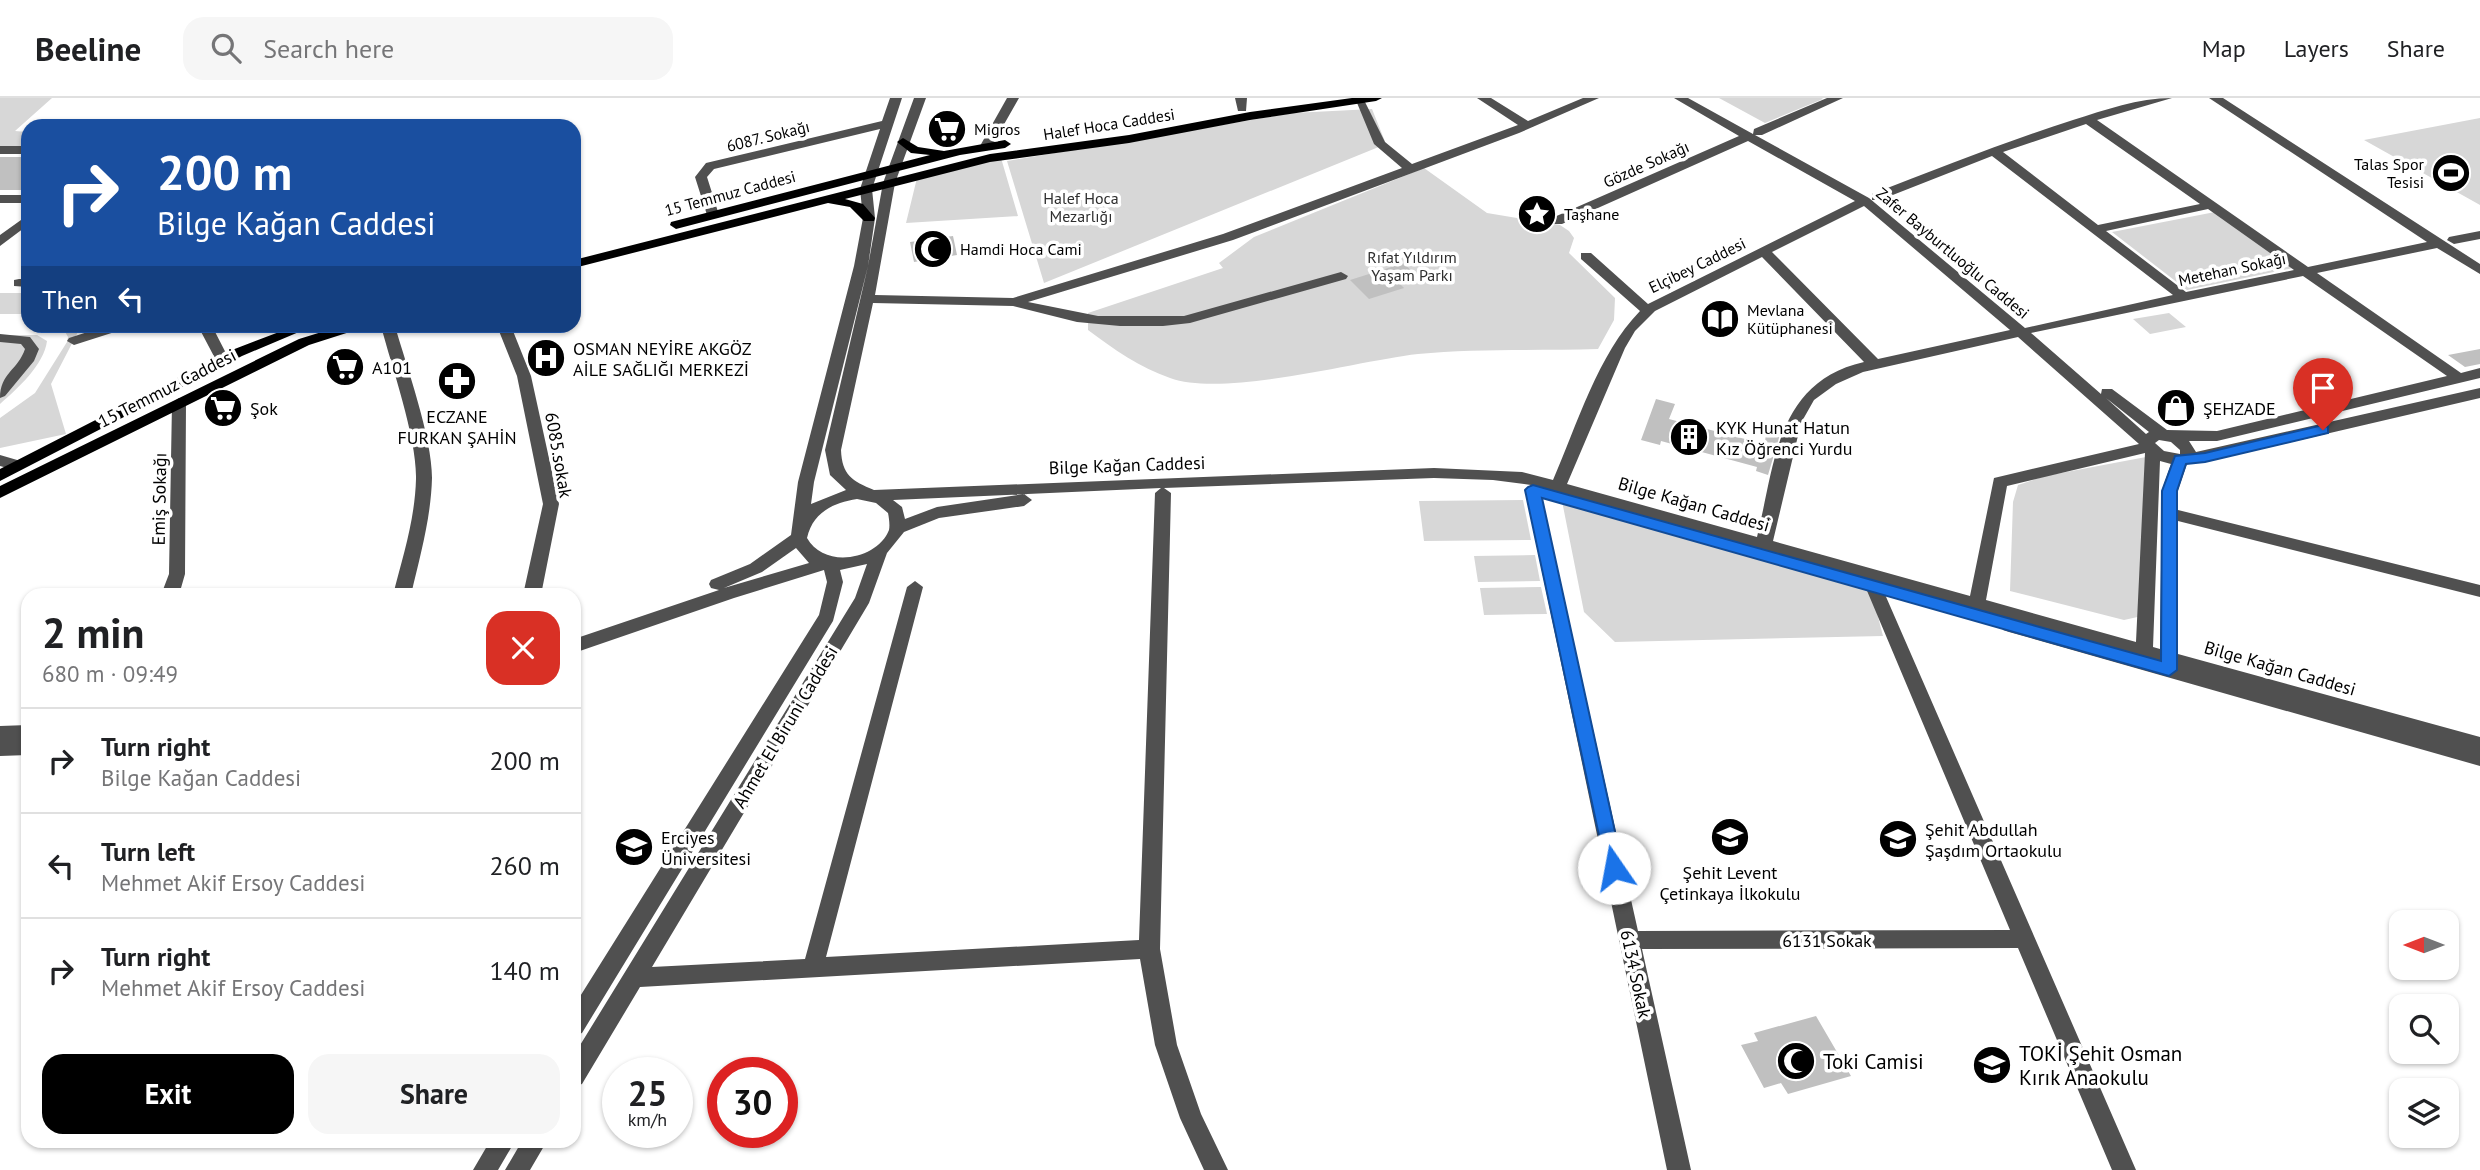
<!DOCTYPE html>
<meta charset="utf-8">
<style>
:root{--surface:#fff;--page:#f6f6f6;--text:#202124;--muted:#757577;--line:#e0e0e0;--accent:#000}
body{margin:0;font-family:"PT Sans",sans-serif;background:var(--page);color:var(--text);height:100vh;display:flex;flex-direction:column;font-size:26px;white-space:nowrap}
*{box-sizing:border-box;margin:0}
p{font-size:23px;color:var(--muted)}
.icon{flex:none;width:38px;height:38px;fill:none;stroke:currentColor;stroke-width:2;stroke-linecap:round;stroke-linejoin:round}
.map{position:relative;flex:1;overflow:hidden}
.side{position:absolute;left:21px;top:490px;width:560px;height:560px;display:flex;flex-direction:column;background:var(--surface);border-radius:21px;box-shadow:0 2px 5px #0004}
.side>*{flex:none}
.guide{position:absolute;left:21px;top:21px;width:560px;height:214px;border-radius:21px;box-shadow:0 2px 5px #0004;background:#1a4fa0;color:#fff;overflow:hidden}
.needle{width:46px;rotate:270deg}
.fabs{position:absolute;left:2389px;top:812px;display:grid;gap:14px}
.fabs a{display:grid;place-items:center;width:70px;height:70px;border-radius:14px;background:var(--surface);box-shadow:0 2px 5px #0004;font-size:35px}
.speed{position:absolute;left:602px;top:959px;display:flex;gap:14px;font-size:35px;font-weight:700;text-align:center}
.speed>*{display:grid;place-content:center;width:91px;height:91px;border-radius:50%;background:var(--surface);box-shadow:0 2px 5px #0004;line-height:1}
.speed small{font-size:18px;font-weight:400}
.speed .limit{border:10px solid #d22;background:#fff;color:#111}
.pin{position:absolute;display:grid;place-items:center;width:60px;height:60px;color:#fff;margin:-72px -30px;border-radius:50% 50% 50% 0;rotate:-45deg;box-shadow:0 0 7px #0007}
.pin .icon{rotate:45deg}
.me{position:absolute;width:77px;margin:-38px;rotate:348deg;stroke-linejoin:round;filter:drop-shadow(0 0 5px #0008)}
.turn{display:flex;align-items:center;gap:24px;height:147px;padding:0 21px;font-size:32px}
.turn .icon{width:91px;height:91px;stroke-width:2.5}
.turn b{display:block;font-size:49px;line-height:60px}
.then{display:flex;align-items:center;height:66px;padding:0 21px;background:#0003;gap:14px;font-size:26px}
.round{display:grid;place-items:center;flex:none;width:74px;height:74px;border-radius:21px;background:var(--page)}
.head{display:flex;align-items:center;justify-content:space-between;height:119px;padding:0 21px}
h1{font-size:42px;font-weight:800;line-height:52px}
.action{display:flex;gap:14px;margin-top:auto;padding:14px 21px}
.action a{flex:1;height:80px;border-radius:21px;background:var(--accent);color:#fff;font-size:28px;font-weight:800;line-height:80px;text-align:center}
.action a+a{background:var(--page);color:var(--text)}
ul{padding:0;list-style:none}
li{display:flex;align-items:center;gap:21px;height:105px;padding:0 21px;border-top:2px solid var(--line)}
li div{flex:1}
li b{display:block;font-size:26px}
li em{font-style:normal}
header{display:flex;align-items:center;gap:42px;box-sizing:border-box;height:98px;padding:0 35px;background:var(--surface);border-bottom:2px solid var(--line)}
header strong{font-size:33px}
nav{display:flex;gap:38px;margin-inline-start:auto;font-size:24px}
.search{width:490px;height:63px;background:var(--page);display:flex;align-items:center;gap:18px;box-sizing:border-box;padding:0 24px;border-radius:21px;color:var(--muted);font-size:26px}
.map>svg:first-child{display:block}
.green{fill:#d7d7d7}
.building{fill:#c0c0c0}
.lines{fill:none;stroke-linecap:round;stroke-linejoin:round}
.minor{fill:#505050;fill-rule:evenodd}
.major{fill:#000;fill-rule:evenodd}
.route{fill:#1a73e8;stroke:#114b97;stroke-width:2}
.labels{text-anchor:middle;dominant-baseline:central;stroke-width:7;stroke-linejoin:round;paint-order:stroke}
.far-street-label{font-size:16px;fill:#000;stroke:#fff}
.far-poi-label{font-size:16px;fill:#000;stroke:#fff;text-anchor:start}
.far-park-label{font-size:16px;fill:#2e2e2e;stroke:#fff}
.poi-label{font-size:18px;fill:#000;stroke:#fff;text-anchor:start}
.street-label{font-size:18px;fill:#000;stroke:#fff}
.near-poi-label{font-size:21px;fill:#000;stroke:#fff;text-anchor:start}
</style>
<header>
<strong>Beeline</strong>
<div class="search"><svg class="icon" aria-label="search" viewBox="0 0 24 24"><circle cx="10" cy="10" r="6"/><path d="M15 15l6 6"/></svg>Search here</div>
<nav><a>Map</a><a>Layers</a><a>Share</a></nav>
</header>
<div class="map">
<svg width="2480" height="1072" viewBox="0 0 2480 1072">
<rect width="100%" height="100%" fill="#fff"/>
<path class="green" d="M0,0H52L15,33L28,34V48H0Z
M1719,0H1822L1823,1L1765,25Z
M1372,11L1386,46L1044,185L1007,63L1293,15Z
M2480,20V107L2364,42Z
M1001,60L1018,118L906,125L917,80Z
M1424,70L1487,115L1560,127L1569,133L1574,140L1569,155L1615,200L1614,222L1598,251C1541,253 1474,250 1418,256C1356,263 1225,300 1170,280C1141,270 1113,251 1088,232V215L1223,170L1219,165L1254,139Z
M2215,114L2293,170L2187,192L2112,134Z
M0,195H28V216H0Z
M2169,215L2186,229L2150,236L2133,221Z
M55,228H81L51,286L66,336L0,350V320L35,295L67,244L68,239L63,230Z
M0,237H37L47,243C44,267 17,291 0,306Z
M2146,359L2142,518L2124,522L2010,493L2013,404L2018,387L2045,378Z
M1523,402L1531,442L1424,443L1419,403Z
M1562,403L1871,492L1883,538L1615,544L1584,514Z
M1535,457L1540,483L1478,484L1474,458Z
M1541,489L1547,516L1484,517L1480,490Z"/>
<path class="building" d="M0,59H28V92H0Z
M953,138L957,157L914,164L910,144Z
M1404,165L1416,178L1396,182L1404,190L1369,201L1350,182Z
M2480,251V266L2465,269L2448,257Z
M1656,301L1675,306L1669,321L1764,346L1768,330L1781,333L1768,377L1756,373L1757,369L1661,343L1660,347L1641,342Z
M1816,918L1851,978L1788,996L1781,985L1764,990L1741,947L1758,943L1754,935Z"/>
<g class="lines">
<path class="minor" d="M890,0H902L872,91L875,120L868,168L814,384L811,406L846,392L830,377L825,352L868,168L883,85L914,0H926L895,85L875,197L1013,200L1223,136L1402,70L1374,46L1355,0H1363L1385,44L1412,66L1518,27L1477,0H1491L1528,23L1583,0H1599L1519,35L1233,142L1028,204L1098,218H1184L1341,174L1348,178L1346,181L1190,225L1163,228H1120L1077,224L1013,208L873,205L841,352C842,377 852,383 874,392L1434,370L1522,374L1553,382C1577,327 1598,256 1640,213L1581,161V155H1591L1648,206L1855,103L1748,43L1562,126H1552V120L1739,38L1674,0H1688L1753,36L1754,31L1827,0H1843L1762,37H1755L1869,100L2025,230L2173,197L1992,58L1880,102H1872V96C1939,70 2005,44 2073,22C2105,12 2138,0 2172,0L2097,22L2308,169L2427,144L2209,0H2223L2480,166V176L2437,150L2317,175L2461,275L2480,270V280L2217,343H2189L2196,354L2480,290V300L2205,364L2187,366L2178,392V412L2480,487V499L2178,423V556L2480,639V668L2009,534L2003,532L2000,527L2007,521L1880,485L2136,1072H2112L2018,850L1642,851L1691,1072H1667L1525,392L1531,387L1493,382L1434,380L1164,390L1171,395L1160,851L1177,947L1201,1016L1228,1072H1204L1180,1020L1155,947L1140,861L640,889L582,986L574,989V957L855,500L867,466L840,472L843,484L833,523L582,935L574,938V908L819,517L827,484L824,472L734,500L574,555V541L719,492L711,490L709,486L711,482L750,466L791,437L798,384L854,168L863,120L860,91L880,31L714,71L707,79L719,117L718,120H708L707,117L695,79L706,65L882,23ZM2086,26L2200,106L2098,127L2003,54ZM1864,108L2010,232L1878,261L1772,154ZM2208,111L2294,172L2186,194L2106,133ZM1762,159L1864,264C1776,284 1775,366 1757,439L1567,386L1625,250L1635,233L1655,213ZM2303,178L2447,278L2217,333L2167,332L2112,291H2102L2101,296L2031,235ZM2018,239L2139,346L1994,380L1970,498L1773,443L1801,325L1814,302L1836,286L1863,274ZM2106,300L2149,334L2146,336ZM2159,342L2171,344L2180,352V356L2164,353L2155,345ZM2145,355L2136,544L1986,502L2007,388ZM2160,363L2171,366L2162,392L2160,551L2153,549ZM1539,389L1870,483L1865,488L2010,832L1638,833ZM1161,390L1155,395L1139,842L826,859L923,489L915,483L907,489L805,861L652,869L869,505L887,455L904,434L939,420L1024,408L1032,402L1024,396L937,409L905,421L902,409L893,402ZM857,401L876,405L888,415C889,420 890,427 889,432C878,461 825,472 807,440C813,414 833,405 857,401ZM796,450L809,465L724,490L762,474Z
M1007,0H1019L990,51H982L980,48Z
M1235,0H1247L1246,13H1238Z
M0,48H28V56H0Z
M0,97H28V105H0Z
M28,117V127L0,148V137Z
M2480,133V141L2454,146L2447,142L2449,139Z
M19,181H28V189L14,188V182Z
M106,228H126L124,231L74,247L67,243L69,240Z
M198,228H212L230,263L228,266H218Z
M381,228H395C407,270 432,339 432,380C431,420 420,458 411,497H393C403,458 415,421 416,381C417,340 392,270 381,228Z
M497,228H511L531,278L559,406L541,497H523L543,406L517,278Z
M0,236L30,239L39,251L34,263L5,298L0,300C0,275 18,272 25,251L21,246L0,244Z
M179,300L186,305L185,476L179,497H161L169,476L172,305Z
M0,357L24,364L26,368L18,373L0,368Z
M28,627V657L0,658V628Z
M490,1043H515L498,1072H473Z
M522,1043H547L530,1072H505Z"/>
<path class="major" d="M1352,0H1382L1376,3L1250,22L1129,45L990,64L845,101L863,106L875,120L874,123H864L850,109L828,105L574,170V162L990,56L1129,37L1250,14Z
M903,40L918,49L944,53L1005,42L1011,46L1005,50L960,57L676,131L670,127L671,124L930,57L911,55L897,44Z
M295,228H313L242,258L0,383V371L232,252Z
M341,228H361L359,231L309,247L0,400V388L299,241Z"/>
</g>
<path class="route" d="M2323,327L2328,329V335L2205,364L2186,366L2177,393V572L2169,578L1542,400L1623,770L1620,775L1614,778L1607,775L1525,392L1528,389L1533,387L2161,563L2162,393L2175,358L2205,355Z"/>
<defs>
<g id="supermarket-disc" transform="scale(2.0125)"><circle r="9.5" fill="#000" stroke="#fff"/><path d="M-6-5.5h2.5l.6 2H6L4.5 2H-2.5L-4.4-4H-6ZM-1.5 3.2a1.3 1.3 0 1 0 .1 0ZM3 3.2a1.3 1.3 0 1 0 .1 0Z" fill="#fff"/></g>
<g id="stadium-disc" transform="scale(2.0125)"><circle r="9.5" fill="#000" stroke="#fff"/><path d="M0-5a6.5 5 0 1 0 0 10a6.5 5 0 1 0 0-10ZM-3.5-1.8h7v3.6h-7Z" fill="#fff"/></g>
<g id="sight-disc" transform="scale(2.0125)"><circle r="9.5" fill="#000" stroke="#fff"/><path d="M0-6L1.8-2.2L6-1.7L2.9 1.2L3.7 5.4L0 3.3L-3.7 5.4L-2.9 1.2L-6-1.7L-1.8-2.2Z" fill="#fff"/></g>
<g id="mosque-disc" transform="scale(2.0125)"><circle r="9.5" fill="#000" stroke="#fff"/><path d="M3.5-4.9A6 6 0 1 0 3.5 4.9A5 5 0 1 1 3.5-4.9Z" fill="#fff"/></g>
<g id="library-disc" transform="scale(2.0125)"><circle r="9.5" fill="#000" stroke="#fff"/><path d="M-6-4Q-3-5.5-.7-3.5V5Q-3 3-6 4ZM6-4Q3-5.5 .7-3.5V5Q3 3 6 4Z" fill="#fff"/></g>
<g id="hospital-disc" transform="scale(2.0125)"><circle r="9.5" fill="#000" stroke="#fff"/><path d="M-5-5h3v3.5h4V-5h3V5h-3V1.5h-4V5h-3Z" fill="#fff"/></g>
<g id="pharmacy-disc" transform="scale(2.0125)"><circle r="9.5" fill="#000" stroke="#fff"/><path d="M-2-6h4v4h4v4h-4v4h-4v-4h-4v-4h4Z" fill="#fff"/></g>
<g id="shop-disc" transform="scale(2.0125)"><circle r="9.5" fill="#000" stroke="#fff"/><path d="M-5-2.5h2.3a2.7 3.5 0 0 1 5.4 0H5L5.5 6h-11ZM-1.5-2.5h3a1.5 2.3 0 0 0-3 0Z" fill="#fff"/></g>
<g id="building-disc" transform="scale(2.0125)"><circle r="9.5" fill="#000" stroke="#fff"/><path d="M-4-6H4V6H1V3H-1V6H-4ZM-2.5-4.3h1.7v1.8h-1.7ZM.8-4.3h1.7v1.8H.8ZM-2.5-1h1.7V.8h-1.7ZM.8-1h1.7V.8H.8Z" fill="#fff"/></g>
<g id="school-disc" transform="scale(2.0125)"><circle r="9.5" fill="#000" stroke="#fff"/><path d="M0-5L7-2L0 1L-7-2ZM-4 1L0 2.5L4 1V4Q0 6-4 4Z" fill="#fff"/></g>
<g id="university-disc" transform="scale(2.0125)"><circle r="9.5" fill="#000" stroke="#fff"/><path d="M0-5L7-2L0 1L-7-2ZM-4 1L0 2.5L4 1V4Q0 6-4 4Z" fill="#fff"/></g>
</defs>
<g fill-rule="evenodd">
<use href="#supermarket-disc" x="947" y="31"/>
<use href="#stadium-disc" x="2451" y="75"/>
<use href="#sight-disc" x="1537" y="116"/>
<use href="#mosque-disc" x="933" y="151"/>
<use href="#library-disc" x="1720" y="221"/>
<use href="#hospital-disc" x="546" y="260"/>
<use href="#supermarket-disc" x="345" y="269"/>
<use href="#pharmacy-disc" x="457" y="283"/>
<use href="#supermarket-disc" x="223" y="310"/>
<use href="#shop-disc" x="2176" y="310"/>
<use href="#building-disc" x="1689" y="339"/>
<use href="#school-disc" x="1730" y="739"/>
<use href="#school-disc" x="1898" y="741"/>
<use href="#university-disc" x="634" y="749"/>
<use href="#mosque-disc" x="1796" y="963"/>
<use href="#school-disc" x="1992" y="967"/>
</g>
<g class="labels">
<g class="far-street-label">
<text transform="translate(1109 26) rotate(-9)">Halef Hoca Caddesi</text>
<text transform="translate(768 38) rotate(-14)">6087. Sokağı</text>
<text transform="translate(1646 66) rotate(-24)">Gözde Sokağı</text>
<text transform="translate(730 95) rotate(-15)">15 Temmuz Caddesi</text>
<text transform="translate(1953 155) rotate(40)">Zafer Bayburtluoğlu Caddesi</text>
<text transform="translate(1697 167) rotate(-26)">Elçibey Caddesi</text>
<text transform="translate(2232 171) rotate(-12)">Metehan Sokağı</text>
</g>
<g class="far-poi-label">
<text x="974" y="31">Migros</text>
<text x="2424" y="66" text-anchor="end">Talas Spor<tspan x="2424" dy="18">Tesisi</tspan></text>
<text x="1564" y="116">Taşhane</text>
<text x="960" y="151">Hamdi Hoca Cami</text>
<text x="1747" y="212">Mevlana<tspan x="1747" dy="18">Kütüphanesi</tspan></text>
</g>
<g class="far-park-label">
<text x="1081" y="100">Halef Hoca<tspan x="1081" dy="18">Mezarlığı</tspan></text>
<text x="1412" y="159">Rıfat Yıldırım<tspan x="1412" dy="18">Yaşam Parkı</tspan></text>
</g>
<g class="poi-label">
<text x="573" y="250">OSMAN NEYİRE AKGÖZ<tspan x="573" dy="21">AİLE SAĞLIĞI MERKEZİ</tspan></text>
<text x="372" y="269">A101</text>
<text x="250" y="310">Şok</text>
<text x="2203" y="310">ŞEHZADE</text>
<text x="457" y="318" text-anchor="middle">ECZANE<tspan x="457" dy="21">FURKAN ŞAHİN</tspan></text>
<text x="1716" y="329">KYK Hunat Hatun<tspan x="1716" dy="21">Kız Öğrenci Yurdu</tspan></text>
<text x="1925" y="731">Şehit Abdullah<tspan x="1925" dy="21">Şaşdım Ortaokulu</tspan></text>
<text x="661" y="739">Erciyes<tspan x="661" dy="21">Üniversitesi</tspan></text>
<text x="1730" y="774" text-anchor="middle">Şehit Levent<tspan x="1730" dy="21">Çetinkaya İlkokulu</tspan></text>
</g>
<g class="street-label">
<text transform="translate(167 290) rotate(-27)">15 Temmuz Caddesi</text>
<text transform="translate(559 357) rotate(80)">6085.sokak</text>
<text transform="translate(1127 367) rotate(-2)">Bilge Kağan Caddesi</text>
<text transform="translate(159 401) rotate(-89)">Emiş Sokağı</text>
<text transform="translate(1694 406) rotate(16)">Bilge Kağan Caddesi</text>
<text transform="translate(2280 570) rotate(16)">Bilge Kağan Caddesi</text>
<text transform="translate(785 629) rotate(-59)">Ahmet El Biruni Caddesi</text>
<text x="1827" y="842">6131 Sokak</text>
<text transform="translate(1636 876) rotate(78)">6134 Sokak</text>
</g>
<g class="near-poi-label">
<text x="2019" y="955">TOKİ Şehit Osman<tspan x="2019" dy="24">Kırık Anaokulu</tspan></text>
<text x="1823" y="963">Toki Camisi</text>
</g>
</g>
</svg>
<div class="fabs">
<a><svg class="needle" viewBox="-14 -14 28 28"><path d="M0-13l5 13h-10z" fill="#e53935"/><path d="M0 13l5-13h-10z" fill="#757577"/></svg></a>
<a><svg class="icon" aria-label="search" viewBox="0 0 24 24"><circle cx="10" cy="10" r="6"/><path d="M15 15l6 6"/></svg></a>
<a><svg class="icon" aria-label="layers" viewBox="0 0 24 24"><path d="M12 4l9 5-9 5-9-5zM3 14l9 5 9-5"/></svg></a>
</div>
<div class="speed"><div>25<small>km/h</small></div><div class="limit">30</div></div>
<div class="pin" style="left:2323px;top:332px;background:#d93025"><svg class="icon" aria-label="arrive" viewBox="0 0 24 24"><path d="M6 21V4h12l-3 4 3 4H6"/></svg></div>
<svg class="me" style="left:1614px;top:770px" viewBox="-20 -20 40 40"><circle r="19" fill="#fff"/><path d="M0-13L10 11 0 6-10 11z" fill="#1a73e8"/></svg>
<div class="guide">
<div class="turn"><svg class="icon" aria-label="right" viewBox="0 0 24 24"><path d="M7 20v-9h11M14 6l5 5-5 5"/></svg><div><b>200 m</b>Bilge Kağan Caddesi</div></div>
<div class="then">Then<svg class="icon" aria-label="left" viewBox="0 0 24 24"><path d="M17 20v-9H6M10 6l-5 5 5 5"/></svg></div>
</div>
<section class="side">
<div class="head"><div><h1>2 min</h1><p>680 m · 09:49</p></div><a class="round" style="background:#d93025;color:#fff"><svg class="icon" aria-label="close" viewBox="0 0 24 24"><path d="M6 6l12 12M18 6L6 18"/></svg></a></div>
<ul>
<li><svg class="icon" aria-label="right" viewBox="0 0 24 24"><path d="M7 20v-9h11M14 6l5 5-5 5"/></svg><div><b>Turn right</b><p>Bilge Kağan Caddesi</p></div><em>200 m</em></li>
<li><svg class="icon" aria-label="left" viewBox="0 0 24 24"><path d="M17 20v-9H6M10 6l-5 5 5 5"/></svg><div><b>Turn left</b><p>Mehmet Akif Ersoy Caddesi</p></div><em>260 m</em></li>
<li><svg class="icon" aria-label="right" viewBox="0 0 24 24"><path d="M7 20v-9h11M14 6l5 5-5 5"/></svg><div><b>Turn right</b><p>Mehmet Akif Ersoy Caddesi</p></div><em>140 m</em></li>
</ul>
<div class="action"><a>Exit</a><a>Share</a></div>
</section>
</div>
